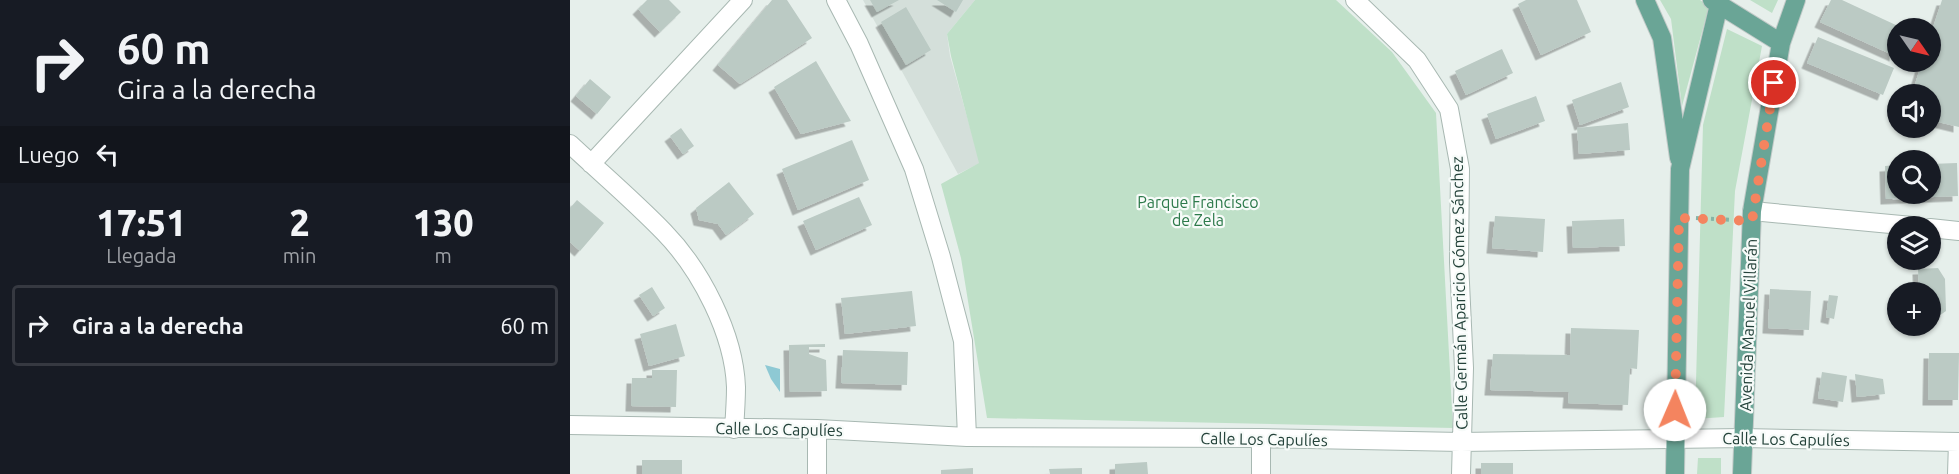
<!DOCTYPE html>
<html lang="es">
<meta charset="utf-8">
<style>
:root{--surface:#171b24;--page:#20242c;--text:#f1f3f6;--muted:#9ea1a6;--line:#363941}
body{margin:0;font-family:Ubuntu,sans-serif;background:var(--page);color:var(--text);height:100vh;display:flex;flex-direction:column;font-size:22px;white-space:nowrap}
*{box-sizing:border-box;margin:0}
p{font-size:20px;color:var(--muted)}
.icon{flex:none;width:33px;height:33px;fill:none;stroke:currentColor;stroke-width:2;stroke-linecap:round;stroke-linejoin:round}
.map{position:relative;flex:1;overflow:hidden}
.details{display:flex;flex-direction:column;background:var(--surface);width:570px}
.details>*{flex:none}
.banner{background:#171b24;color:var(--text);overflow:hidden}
.needle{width:39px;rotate:124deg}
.buttons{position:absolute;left:1317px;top:18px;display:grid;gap:12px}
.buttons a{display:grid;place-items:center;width:54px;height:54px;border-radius:50%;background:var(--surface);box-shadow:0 2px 4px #0004;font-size:30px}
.pin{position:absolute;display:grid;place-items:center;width:51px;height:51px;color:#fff;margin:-26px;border:3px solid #fff;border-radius:50%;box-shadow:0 2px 6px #0007}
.me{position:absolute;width:66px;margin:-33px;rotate:1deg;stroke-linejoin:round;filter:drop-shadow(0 0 4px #0008)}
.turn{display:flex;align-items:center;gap:21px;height:126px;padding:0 18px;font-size:27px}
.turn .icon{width:78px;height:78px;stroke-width:2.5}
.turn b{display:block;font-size:42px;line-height:51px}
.then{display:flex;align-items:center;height:57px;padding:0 18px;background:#0003;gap:12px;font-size:22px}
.eta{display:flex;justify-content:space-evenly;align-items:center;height:102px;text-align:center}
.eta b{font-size:36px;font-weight:800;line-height:42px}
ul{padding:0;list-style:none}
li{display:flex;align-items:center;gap:18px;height:81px;margin:0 12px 9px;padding:0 6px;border:3px solid var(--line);border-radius:6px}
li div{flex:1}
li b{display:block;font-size:22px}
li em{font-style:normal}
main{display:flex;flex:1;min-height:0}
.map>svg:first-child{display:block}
.built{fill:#d4dfda}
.green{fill:#bfe0c8}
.water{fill:#8ec9d4}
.building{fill:#bbcac4;filter:url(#shadow)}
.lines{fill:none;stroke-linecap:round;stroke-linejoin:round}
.minor-casing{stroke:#a8b8b2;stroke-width:20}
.major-casing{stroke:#c2cac8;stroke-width:20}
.path{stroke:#86b3a5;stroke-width:4;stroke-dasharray:3 4.5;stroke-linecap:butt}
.minor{stroke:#fff;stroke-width:18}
.major{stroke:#6aa596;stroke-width:18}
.route{stroke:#f4845f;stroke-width:10;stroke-dasharray:0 18}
.labels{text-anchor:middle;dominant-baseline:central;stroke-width:4.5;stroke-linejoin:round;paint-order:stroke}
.park-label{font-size:16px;fill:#2d7a4b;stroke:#f7fbf9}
.street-label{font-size:16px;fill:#24423a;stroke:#f7fbf9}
</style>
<main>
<section class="details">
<div class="banner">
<div class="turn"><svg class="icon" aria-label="right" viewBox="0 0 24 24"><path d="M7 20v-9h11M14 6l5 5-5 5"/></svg><div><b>60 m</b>Gira a la derecha</div></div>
<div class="then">Luego<svg class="icon" aria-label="left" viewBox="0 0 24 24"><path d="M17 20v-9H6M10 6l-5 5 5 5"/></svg></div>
</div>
<div class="eta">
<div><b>17:51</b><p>Llegada</p></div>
<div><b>2</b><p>min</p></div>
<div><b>130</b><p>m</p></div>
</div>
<ul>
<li><svg class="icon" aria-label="right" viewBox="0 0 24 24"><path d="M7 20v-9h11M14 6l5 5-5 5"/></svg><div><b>Gira a la derecha</b></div><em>60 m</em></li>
</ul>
</section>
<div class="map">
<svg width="1389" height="474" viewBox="0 0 1389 474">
<defs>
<filter id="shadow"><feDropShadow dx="-5.5" dy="5.5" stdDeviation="0" flood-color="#0004"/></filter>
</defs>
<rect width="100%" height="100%" fill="#e6efeb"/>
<path class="built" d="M293,0H405L377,34L380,56L410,163L388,174Z"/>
<path class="green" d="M405,0H766L822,52L866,113L883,428L417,418L391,258L371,184L409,163L381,56L377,34Z
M1090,0H1130L1139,6L1112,106L1101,19Z
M1180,0H1208L1202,13Z
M1157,29L1192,46L1165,191L1154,417L1125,419L1133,125Z
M1128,458H1151V474H1127Z"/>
<path class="water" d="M195,365L210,369V392L201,379Z"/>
<path class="building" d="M77,0H99L111,12L90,32L68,9Z
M202,0H217L242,38L170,84L148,65Z
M300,0H329L307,12Z
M367,0H393L386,12Z
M956,0H1007L1021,32L971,55L948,4Z
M1261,0H1272L1328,26L1325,56L1250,22Z
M1372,0H1389V127L1360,120V94H1342L1352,62H1360V37Z
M336,7L361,50L336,65L311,22Z
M1248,37L1324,68L1313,95L1237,63Z
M932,49L943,73L896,95L885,71Z
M246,61L281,121L231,134L204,87Z
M20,79L41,97L27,114L6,96Z
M1051,82L1059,107L1010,125L1002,100Z
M966,96L975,121L926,139L917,114Z
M1058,123L1060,150L1009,154L1007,128Z
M111,128L124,146L113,154L100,136Z
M282,140L299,180L228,210L212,169Z
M1387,163L1388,196L1316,199L1315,166L1328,165V194H1360V164Z
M159,182L184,214L156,235L148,224L129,220L126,208Z
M289,197L302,225L246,250L233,221Z
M7,200L34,223L10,251L0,242V208Z
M925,216L975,219L973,252L922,248Z
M1054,219L1055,246L1003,248L1002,221Z
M1368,268L1375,279L1376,311L1366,318L1360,313V292H1349L1348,269Z
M82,287L95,308L83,316L69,295Z
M1200,289L1241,291L1239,330L1198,328Z
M342,291L346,326L275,334L271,298Z
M1259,295L1268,296L1264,319L1256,317Z
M106,324L115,356L79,366L70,334Z
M1001,328L1069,330L1067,369L1060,368L1058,405L998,403L999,392L920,390L923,354L1000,355Z
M255,344V347H239V354L256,360L257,391L220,392L219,345Z
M273,350L338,352L337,385L271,383Z
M1359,353H1389L1388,400H1358Z
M82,370H107L106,407L61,406L62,378H82Z
M1252,372L1277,376L1273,402L1248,398Z
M1285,374L1313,379L1315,394L1287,397Z
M72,460H112V474H72Z
M577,462L578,474H545V464Z
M911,463H943V474H911Z
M403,468V474H371V470Z
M512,468V474H480L479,469Z"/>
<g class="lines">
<g class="minor-casing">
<path id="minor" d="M266,0L289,44L344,169L371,257L393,341L397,437
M785,0L847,60L879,109L890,169L889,262L894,368L891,474
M0,144C31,173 64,201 94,232C131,270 164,334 166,387C166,401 165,415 164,429
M21,164L173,0
M1182,211L1342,226
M1360,228L1389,231
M0,425L247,429L397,437L691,438L891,442L1173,438L1389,442
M247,474V429
M691,474V438
M1387,474L1388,442"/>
</g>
<g class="major-casing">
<path id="major" d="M1075,0L1092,38L1109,158
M1142,0L1211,43
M1105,474L1110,169L1150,0
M1172,474L1182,211L1211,43L1226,0"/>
</g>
<path class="path" d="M1126,218L1163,220"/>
<use href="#minor" class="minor"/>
<use href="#major" class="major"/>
</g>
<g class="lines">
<path class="route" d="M1105,410L1109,218L1182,221L1204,83"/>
</g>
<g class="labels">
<g class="park-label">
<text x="628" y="202">Parque Francisco<tspan x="628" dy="18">de Zela</tspan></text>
</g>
<g class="street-label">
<text transform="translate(889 293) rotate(-91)">Calle Germán Aparicio Gómez Sánchez</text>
<text transform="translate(1178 325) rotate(-88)">Avenida Manuel Villarán</text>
<text transform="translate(209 429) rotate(1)">Calle Los Capulíes</text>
<text transform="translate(694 439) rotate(1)">Calle Los Capulíes</text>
<text transform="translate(1216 439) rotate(1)">Calle Los Capulíes</text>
</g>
</g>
</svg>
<div class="buttons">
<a><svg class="needle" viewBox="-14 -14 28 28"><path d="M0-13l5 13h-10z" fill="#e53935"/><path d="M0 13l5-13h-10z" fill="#9ea1a6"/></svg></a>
<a><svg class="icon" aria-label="sound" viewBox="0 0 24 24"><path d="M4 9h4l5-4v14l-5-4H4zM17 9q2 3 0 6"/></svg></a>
<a><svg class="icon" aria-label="search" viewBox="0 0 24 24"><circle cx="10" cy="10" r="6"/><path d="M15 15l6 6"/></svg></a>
<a><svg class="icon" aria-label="layers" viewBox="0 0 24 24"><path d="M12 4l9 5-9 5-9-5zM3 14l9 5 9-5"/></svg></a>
<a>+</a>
</div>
<div class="pin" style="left:1204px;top:83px;background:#d93025"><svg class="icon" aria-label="arrive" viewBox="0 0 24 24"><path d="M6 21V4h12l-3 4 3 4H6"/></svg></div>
<svg class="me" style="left:1105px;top:410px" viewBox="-20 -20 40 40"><circle r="19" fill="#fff"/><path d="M0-13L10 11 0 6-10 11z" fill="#f4845f"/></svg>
</div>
</main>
